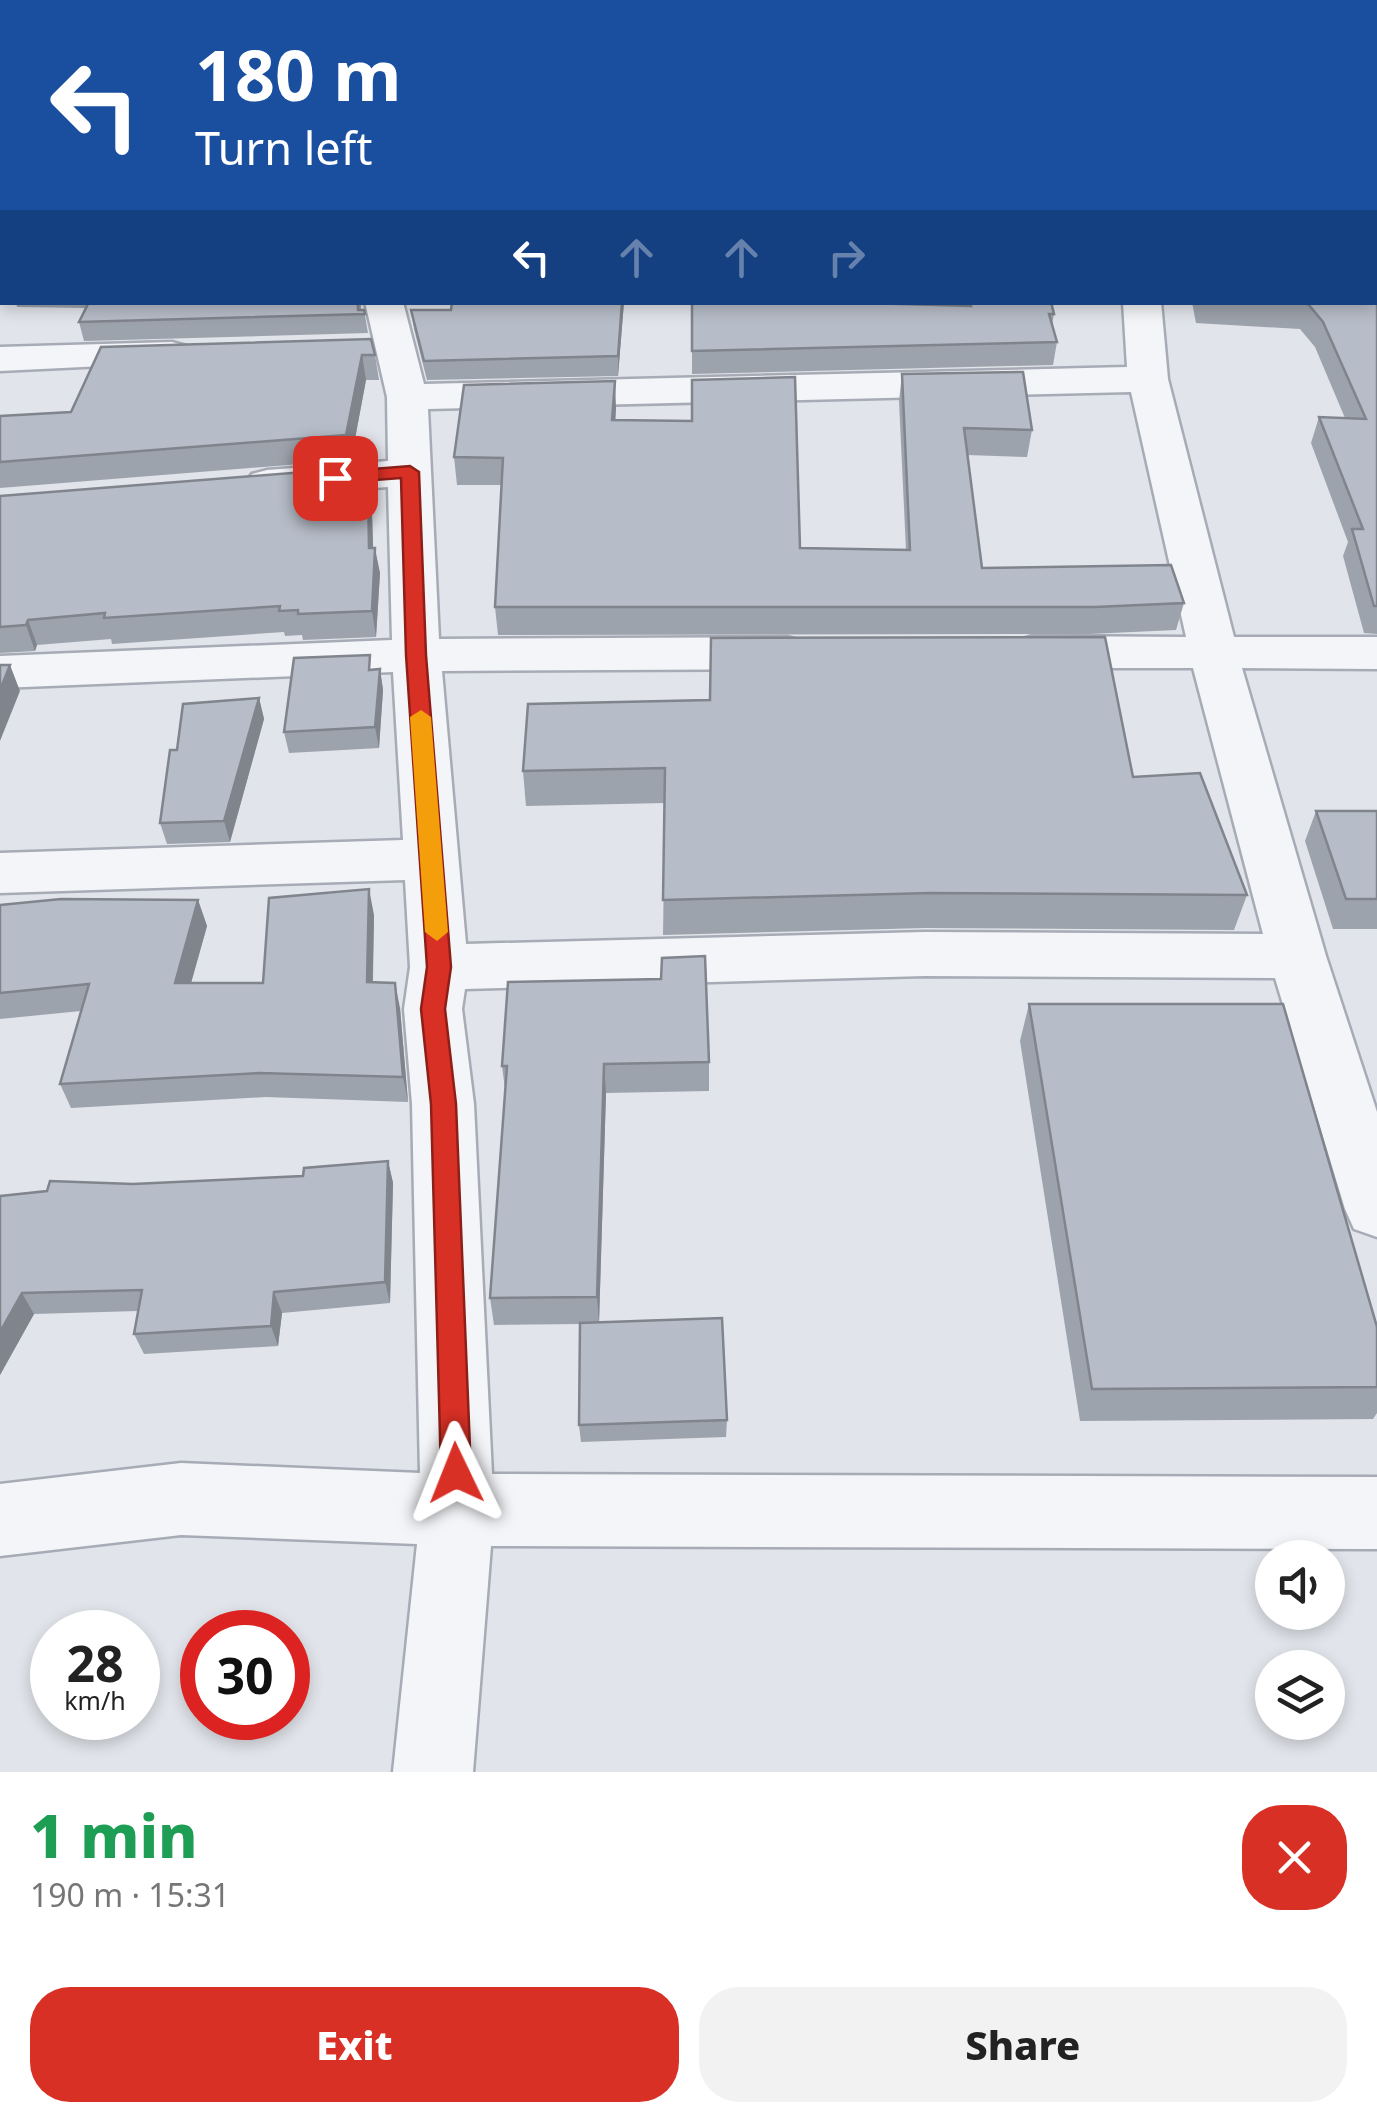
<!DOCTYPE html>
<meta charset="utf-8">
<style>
:root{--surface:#fff;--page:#f2f2f2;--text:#222;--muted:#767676;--accent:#d93025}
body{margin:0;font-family:"Noto Sans",sans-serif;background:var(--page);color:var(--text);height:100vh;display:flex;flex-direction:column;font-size:38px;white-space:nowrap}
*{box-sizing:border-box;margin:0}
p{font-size:32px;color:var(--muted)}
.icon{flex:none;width:55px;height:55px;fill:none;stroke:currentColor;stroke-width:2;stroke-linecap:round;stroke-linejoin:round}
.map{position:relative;height:1772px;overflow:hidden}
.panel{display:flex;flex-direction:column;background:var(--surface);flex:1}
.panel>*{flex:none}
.hud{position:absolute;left:0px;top:0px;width:1378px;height:305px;box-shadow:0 5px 15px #0003;background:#1a4fa0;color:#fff;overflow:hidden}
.tools{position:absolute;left:1255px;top:1540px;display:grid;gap:20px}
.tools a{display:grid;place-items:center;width:90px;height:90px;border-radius:50%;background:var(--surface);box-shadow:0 5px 15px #0003;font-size:50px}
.speed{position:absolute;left:30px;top:1610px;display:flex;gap:20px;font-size:50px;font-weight:700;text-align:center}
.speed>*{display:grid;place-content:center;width:130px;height:130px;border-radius:50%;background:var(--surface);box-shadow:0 5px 15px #0003;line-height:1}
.speed small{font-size:25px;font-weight:400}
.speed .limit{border:15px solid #d22;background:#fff;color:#111}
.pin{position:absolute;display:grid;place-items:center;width:85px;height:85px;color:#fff;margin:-42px;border-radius:20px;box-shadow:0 5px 15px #0006}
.me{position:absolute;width:110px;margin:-55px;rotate:358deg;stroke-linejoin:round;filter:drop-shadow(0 0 8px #0008)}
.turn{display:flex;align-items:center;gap:35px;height:210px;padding:0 30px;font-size:45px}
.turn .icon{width:130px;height:130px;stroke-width:2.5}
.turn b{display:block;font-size:70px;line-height:85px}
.lanes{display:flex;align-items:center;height:95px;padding:0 30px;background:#0003;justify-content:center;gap:50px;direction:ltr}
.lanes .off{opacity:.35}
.round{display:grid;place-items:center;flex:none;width:105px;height:105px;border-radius:40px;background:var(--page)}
.head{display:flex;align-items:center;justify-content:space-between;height:170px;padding:0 30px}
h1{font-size:60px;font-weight:800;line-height:75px;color:#1e9e55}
.action{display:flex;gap:20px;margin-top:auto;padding:20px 30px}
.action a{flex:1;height:115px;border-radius:40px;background:var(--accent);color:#fff;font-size:40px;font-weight:800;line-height:115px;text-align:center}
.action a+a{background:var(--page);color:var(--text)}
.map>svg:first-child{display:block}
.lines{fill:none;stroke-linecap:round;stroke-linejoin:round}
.street-casing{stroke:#a6abb5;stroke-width:5}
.street{fill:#f4f5f8;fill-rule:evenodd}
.secondary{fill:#fff;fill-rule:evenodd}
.wall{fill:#9da3ac}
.shaded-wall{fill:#80848c}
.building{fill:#b7bdc8;stroke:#80848c;stroke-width:2.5}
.route{fill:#d93025;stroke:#8d1f18;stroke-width:2.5}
.slow{fill:#f59e0b}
</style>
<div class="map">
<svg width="1377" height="1772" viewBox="0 0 1377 1772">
<rect width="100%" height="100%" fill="#e1e4ea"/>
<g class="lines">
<g class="street-casing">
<path id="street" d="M365,302H403L424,384L1127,367L1123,302H1161L1168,379L1234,637H1377V669L1242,668L1326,956L1377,1112V1237L1354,1229L1345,1209L1275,978L925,976L465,989L462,1009L474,1104L492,1474L1377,1477V1549L491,1546L473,1772H393L417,1544L181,1535L0,1556V1484L181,1463L420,1473L412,1104L404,1009L410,967L405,880L0,893V853L403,840L393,672L0,688V656L392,640L388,487L267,496L252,492L245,483L252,474L267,470L388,461L387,397ZM1131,392L1186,637L1033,636L1016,641L1009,652L1016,663L1033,668H1193L1263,934L925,932L466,944L442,671L787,669L804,664L811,653L804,642L787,637L439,639L428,409Z
M172,342L186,346L192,354L186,362L0,371V347Z"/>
</g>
<use href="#street" class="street"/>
<path class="secondary" d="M1139,0H1176L1178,2H1141Z
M1199,0H1236L1238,2H1201Z
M1375,52H1377V70H1375Z"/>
</g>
<path class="wall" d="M1279,0H1346L1344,2H1279Z
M1377,66V91L1375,90V68Z
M1377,289V634L1364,633L1343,556L1348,542L1311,443L1319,417L1345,418L1315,347L1300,329L1196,323L1192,302H1375Z
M16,302H361V310H364L368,333L84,341L79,322L86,308L17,307Z
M624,302L618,376L427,380L414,329L411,310H451Z
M692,302L962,306L961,302H1051L1054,314L1052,325L1057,342L1053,365L692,374Z
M101,347L375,355L379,380H366L351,460L0,488V416L71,412Z
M902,374L1032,430L1027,457L967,455L982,568L1184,603L1176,630L1089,634L498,635L495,607L501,485H457L454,457L616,408L615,420L800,548L906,550L899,401Z
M345,490L372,514L373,548L380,573L376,637L303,640L302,635L285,636L284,632L112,644L111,639L37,645L35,651L0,653V496Z
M380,669L383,690L379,748L289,753L284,732L373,670Z
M259,698L264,719L230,842L167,844L160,823L177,750Z
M528,704L1133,777L1247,895L1234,930L925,928L663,935L665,803L526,806L523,771Z
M1316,811H1377V929H1333L1305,841Z
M198,900L207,926L191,983H263L374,915L373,982L400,1008L408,1102L266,1097L71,1108L60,1084L81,1011L0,1019V905Z
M1029,1004L1377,1327V1413L1373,1419L1080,1421L1020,1041Z
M709,1062V1091L606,1093L599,1322L727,1420L726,1437L581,1442L579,1425L580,1324L494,1325L490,1298L505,1089L502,1066Z
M388,1161L393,1183L390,1303L282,1313L278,1346L144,1354L134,1334L138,1311L34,1314L0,1375V1196L133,1184L303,1176Z"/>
<path class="shaded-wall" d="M622,302H624L618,376V356Z
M362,355L366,380L351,460L346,435Z
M615,381L616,408L614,447L612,420Z
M341,469L345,494L337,491Z
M368,488L372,514L374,573L369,548Z
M375,548L380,573L376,637L372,611Z
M28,620L37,645L35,651L26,625Z
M10,665L20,691L0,741V690Z
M380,669L383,690L379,748L375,727Z
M259,698L264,719L230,842L224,821Z
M369,889L374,915L372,1007L367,982Z
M198,900L207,926L184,1008L175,983Z
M395,983L400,1008L408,1102L403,1077Z
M604,1064L606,1093L599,1324L597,1297Z
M388,1161L393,1183L390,1303L385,1282Z
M274,1292L282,1313L278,1346L271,1326Z
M22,1293L34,1314L0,1375V1332Z"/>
<path class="building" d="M274,0H670L669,2H272Z
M776,0H824L823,2H774Z
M905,0H1119L1118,2H903Z
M1375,285L1377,289V606H1374L1352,529H1363L1319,417L1366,419L1323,322L1308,304L1287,302H1375Z
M89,302H358V310H364L365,314L79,322Z
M452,302H622L618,356L424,361L411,310H451Z
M692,302H828L971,306L970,302H1051L1054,314H1049L1057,342L692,351Z
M371,339L375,355H362L346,435L0,462V416L71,412L101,347Z
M1023,372L1032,430L964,428L982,568L1171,565L1184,603L1095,607H495L503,458L454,457L464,385L615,381L612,420L692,421V380L795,377L800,548L910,550L902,374Z
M341,469L337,491L368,488L369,548H375L372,611L298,614V610L279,611L280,606L104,618L105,613L28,620L26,625L0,627V496Z
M1105,637L1133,777L1200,773L1247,895L930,893L663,900L665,768L523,771L528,704L710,700L711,638Z
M370,655L369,670L380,669L375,727L284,732L294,658Z
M0,665H10L0,690Z
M259,698L224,821L160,823L170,750H177L183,704Z
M1316,811H1377V899H1346Z
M369,889L367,982L395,983L403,1077L259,1073L60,1084L89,984L0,993V905L61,899L198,900L175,983H263L269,898Z
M705,956L709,1062L604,1064L597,1297L490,1298L507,1066H502L508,982L661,979L662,958Z
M1029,1004H1283L1377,1327V1387L1092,1389Z
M388,1161L385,1282L274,1292L271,1326L134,1334L142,1290L22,1293L0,1332V1196L47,1191L50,1181L133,1184L303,1176L304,1168Z
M722,1318L727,1420L579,1425L580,1323Z"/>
<path class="route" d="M410,466L419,472L426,655L451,967L445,1009L456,1104L471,1473L467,1483L456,1488L445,1483L441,1473L431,1104L421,1009L427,967L406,655L401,478L335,483L326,478L335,472Z"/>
<path class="slow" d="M421,710L431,717L448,932L437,941L425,932L410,717Z"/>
</svg>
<div class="tools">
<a><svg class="icon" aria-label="sound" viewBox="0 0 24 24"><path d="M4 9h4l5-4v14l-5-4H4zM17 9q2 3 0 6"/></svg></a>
<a><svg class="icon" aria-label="layers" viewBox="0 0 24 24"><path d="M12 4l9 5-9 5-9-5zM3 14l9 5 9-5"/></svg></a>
</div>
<div class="speed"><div>28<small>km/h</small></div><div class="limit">30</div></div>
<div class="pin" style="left:335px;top:478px;background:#d93025"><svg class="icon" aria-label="arrive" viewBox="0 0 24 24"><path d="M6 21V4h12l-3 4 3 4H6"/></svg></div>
<svg class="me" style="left:456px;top:1473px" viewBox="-20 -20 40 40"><path d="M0-17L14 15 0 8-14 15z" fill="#d93025" stroke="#fff" stroke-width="4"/></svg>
<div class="hud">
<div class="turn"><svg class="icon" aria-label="left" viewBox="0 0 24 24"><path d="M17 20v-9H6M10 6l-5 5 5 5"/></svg><div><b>180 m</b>Turn left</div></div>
<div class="lanes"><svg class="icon" aria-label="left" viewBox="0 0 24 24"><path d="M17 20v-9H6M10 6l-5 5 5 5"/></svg><svg class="icon off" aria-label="ahead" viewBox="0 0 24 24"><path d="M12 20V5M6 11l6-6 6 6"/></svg><svg class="icon off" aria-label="ahead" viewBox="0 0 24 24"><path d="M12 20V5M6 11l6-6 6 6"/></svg><svg class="icon off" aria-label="right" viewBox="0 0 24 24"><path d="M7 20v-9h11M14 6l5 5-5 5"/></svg></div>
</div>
</div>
<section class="panel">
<div class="head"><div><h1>1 min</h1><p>190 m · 15:31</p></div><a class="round" style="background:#d93025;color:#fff"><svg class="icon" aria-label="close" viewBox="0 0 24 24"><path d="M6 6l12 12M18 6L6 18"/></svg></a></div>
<div class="action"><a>Exit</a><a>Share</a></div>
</section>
